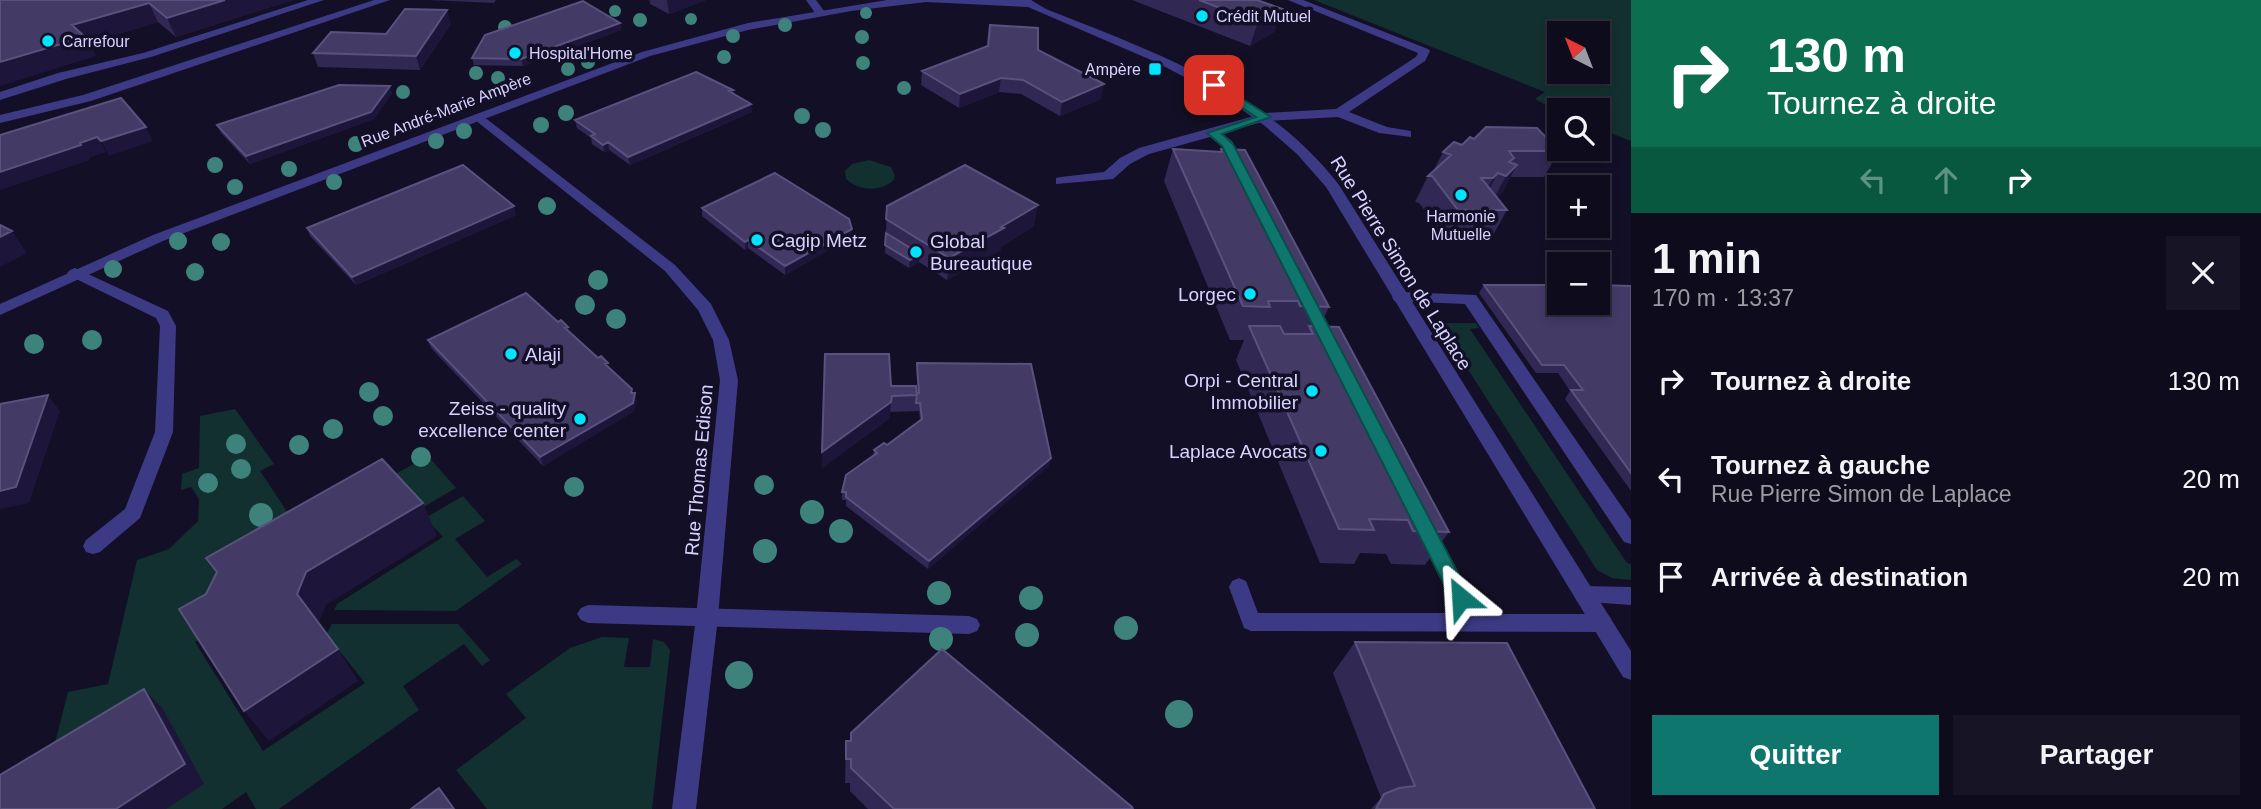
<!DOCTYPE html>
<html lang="fr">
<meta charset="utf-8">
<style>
:root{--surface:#0e0b1c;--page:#171425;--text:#f1f3f6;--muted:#9b9ba3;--line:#2e2b3b;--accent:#0f766e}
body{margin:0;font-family:Helvetica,sans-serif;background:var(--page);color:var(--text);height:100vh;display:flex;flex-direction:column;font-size:26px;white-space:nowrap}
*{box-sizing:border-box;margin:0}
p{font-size:23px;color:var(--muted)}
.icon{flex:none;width:38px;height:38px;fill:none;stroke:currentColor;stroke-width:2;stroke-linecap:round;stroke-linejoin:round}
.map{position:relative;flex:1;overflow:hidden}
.details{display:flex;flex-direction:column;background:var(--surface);width:630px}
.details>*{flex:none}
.guide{background:#0b6e4f;color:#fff;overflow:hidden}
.needle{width:46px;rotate:318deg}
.controls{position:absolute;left:1547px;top:21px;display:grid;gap:14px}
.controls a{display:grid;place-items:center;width:63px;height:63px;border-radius:0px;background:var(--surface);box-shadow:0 4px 10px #0003,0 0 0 2px var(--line);font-size:35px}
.pin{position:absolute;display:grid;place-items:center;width:60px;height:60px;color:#fff;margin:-30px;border-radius:14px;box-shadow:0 4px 10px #0006}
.me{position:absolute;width:77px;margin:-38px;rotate:333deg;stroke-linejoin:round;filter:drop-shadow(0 0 5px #0008)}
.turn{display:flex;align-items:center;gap:24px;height:147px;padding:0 21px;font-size:32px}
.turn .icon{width:91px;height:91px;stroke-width:2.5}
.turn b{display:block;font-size:49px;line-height:60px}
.lanes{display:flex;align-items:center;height:66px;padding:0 21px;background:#0003;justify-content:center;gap:35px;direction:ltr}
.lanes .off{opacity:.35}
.round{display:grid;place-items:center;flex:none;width:74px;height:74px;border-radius:0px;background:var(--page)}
.overview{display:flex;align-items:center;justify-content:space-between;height:119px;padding:0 21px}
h1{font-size:42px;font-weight:800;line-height:52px}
.cta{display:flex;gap:14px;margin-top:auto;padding:14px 21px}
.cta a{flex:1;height:80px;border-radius:0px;background:var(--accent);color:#fff;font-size:28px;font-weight:800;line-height:80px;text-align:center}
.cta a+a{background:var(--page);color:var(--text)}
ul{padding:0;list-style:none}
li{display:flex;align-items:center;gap:21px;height:98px;padding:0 21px}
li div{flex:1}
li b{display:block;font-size:26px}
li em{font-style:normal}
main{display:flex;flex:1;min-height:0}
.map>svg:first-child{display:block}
.green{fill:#12302f;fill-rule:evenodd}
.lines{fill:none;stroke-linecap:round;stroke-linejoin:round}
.service{fill:#3d3a85;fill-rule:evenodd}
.minor{fill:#3d3a85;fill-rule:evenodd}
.tertiary{fill:#3d3a85;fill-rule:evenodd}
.tree{fill:#3d827b}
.wall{fill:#312854}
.shaded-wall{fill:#1d163a}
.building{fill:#433a66;stroke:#5a527e;stroke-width:2}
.route{fill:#0f766e;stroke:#0a4d48;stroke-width:2}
.poi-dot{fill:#00e5ff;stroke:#130f26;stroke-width:2.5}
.labels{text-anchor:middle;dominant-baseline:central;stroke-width:7;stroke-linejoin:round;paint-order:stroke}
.far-poi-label{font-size:16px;fill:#d9d4ff;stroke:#130f26;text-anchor:start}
.far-street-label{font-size:16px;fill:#d9d4ff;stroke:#130f26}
.poi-label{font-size:19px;fill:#d9d4ff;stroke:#130f26;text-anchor:end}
.street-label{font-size:19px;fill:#d9d4ff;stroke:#130f26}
</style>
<main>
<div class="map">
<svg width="1631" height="809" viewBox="0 0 1631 809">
<rect width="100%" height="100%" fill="#130f26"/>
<path class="green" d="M1314,0H1631V141L1598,128V110L1559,112L1535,99L1545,92ZM1598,33V72H1559V33Z
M869,160L891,167L895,176L893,181C879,192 859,191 846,179L845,171L852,164Z
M1445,323H1476L1479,328L1470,329L1627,563L1631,564V580L1612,578L1597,570L1440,326Z
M235,409L274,464L260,471L298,528L428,456L456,488L195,642L263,751L365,683L326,634L332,624H458L490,660L482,666L464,644L403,686L419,710L279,809H256L246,792L222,809H0L47,774L68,692L108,684L137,560L169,549L198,521L199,499L191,487L181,490L182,474L199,468L200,416Z
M463,496L485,521L455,539L487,577L516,559L522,564L456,611L334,610L337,604L443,537L425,518Z
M602,637L629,638L624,667H650L653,639L664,642L670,650L652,809H487L456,770L526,718L506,694L570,648Z"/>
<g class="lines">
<path class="service" d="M308,0H324L151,57L66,79L0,100V92L58,73L143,53Z
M374,0H390L91,101L0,123V115L83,95Z
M806,0H816L824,11L815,13Z
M1288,0H1303L1428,49L1430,51L1425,61L1349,112L1387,127L1411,131V137L1379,133L1338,117L1266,121L1221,133L1232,141L1248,171L1246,174H1236L1222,146L1210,137L1149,154L1130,164L1113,179L1056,184V178L1061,177L1104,172L1120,158L1139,148L1265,113L1336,109L1416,57L1418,53Z
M75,268L168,311L176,326L173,432L140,518L100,552L93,554L86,552L83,546L86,540L125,509L155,432L160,326L156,318L70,276L67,273L70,270Z
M1400,292L1476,295L1631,520V544L1624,542L1465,304L1394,301L1392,297Z
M1425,521L1432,523L1480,614H1602L1610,617L1613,623L1610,629L1602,632L1251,631L1244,628L1229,587L1232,581L1239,578L1246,581L1258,613H1458L1415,529L1418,523Z
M1584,586L1631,587V605L1577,601L1574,595L1577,589Z
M588,605L969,616L977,619L980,625L977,631L969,634L588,623L581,620L577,614L581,608Z"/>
<path class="minor" d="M479,113L675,265L711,304L729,340L738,380L718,617L696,809H672L696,617L720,380L713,340L698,310L665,271L475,120L473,117Z"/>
<path class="tertiary" d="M887,0H1031L1046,9C1152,51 1267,91 1339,185L1631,651V680L1623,677L1326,187L1297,154L1265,126L1231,102L1158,63L1028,7L926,2L851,11L748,30L650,56L163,241L0,315V304L153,235L642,52L748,23Z"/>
</g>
<g class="tree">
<circle cx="615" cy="11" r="6"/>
<circle cx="866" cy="13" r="6"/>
<circle cx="691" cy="19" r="6"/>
<circle cx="640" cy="20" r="7"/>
<circle cx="785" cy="25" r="7"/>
<circle cx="505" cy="27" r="7"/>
<circle cx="733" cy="36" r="7"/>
<circle cx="862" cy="37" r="7"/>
<circle cx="724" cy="57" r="7"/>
<circle cx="588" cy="62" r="7"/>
<circle cx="863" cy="63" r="7"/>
<circle cx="568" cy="69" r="7"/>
<circle cx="476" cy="73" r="7"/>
<circle cx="498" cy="78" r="7"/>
<circle cx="904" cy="88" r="7"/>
<circle cx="403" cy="92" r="7"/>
<circle cx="566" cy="113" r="8"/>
<circle cx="802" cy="116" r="8"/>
<circle cx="541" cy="125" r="8"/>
<circle cx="823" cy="130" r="8"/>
<circle cx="464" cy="131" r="8"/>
<circle cx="436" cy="141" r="8"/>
<circle cx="356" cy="144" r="8"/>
<circle cx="215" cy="165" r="8"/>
<circle cx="289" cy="169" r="8"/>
<circle cx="334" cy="182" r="8"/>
<circle cx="235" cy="187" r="8"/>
<circle cx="547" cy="206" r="9"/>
<circle cx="178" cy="241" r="9"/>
<circle cx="221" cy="242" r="9"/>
<circle cx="113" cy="269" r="9"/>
<circle cx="195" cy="272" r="9"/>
<circle cx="598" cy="280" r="10"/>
<circle cx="585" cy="305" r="10"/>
<circle cx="616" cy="319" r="10"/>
<circle cx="92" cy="340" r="10"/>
<circle cx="34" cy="344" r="10"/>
<circle cx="369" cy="392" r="10"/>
<circle cx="383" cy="416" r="10"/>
<circle cx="333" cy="429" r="10"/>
<circle cx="236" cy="444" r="10"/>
<circle cx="299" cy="445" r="10"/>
<circle cx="421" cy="457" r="10"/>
<circle cx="241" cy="469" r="10"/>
<circle cx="208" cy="483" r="10"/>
<circle cx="764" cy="485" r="10"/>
<circle cx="574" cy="487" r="10"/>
<circle cx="812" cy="512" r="12"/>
<circle cx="261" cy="515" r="12"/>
<circle cx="841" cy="531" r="12"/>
<circle cx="765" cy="551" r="12"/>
<circle cx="939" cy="593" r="12"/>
<circle cx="1031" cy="598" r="12"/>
<circle cx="1126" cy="628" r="12"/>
<circle cx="1027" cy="635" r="12"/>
<circle cx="941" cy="639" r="12"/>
<circle cx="739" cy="675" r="14"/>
<circle cx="1179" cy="714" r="14"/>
</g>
<path class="wall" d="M0,0H293L176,37L158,22L88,43L96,56Z
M428,0H496L494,3Z
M648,0H706L669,14L650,4V1Z
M1132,0H1257L1282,9L1274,32L1250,46Z
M620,23L621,30L523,66L474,65L472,58Z
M451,24L420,70L318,67L313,53L386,34Z
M990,25L1038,50L1101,99L1060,116L1021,94L999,92L959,108L921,85L922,71L988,46Z
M733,90L734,94L752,112L630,165L609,150L604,152L592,144L591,138L577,128L575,120Z
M392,93L374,119L250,164L221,133L217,125Z
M1462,145L1559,151L1544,177H1510L1503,191L1497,197L1507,210L1492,237L1444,236L1419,203L1415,202L1428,176L1434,170L1443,152Z
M1173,149L1220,152L1221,149L1329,307L1320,326L1449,532L1425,565L1391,564L1386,554L1360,553L1354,564L1320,563L1236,360L1244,340H1230L1164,181Z
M887,206L1034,226L1001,247V250L947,280L919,262L909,268L885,253Z
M702,208L852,229L851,237L785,275L748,248L745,250L702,216Z
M516,215L356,285L310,236L307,228Z
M1484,285L1631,286V491L1565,399L1570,391L1558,373H1536L1479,293Z
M558,322L568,327L569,332L609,368L633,393L636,402L634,411L543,466L431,348L428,340Z
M917,363L1049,466L928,569L846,506V500H842V492L873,455L874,450L887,445L920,420L919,411L890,412V418L822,468V452L891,386L918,393L916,371Z
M1355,642L1595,809H1371L1381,798L1333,673Z
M846,741L1133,809H868L850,791V783H845Z"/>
<path class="shaded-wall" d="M225,0H293L176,37L167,18Z
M667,0H706L669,14Z
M149,3L158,22L88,43L96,56L0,86V62L72,25Z
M1282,9L1274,32L1250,46L1258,22Z
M447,10L451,24L420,70L416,56Z
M620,23L621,30L523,66L521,59Z
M1001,78L999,92L959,108L960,94Z
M1104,84L1101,99L1060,116L1062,102Z
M390,86L392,93L374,119L250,164L246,156Z
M751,104L752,112L630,165L628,157Z
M146,127L153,141L109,156L101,141Z
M97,137L106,152L89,158L90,160L0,190V172Z
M608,142L609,150L604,152L603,145Z
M1517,165L1503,191L1492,202L1506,176Z
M1498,173L1484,199L1479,204L1493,178Z
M1038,205L1034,226L1001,247V250L947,280L949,258Z
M514,206L516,215L356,285L352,277Z
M852,229L851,237L785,275V266Z
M12,231L27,253L0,267V237Z
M748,240V248L745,250V242Z
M920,254L919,262L909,268L910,260Z
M632,389L634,397L635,393L636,402L634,411L543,466L540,457L631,393Z
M48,395L60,411L29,503L0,509V491Z
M891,402L890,418L822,468V452Z
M1051,458L1049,466L928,569L929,561Z
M423,503L437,536L326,605L317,627L297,594L306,572Z
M338,649L358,681L269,741L244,711Z
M144,689L163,709L204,784L166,809H116Z"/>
<path class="building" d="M0,0H225L167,18L149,3L72,25L85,37L0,62Z
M1199,0H1257L1282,9L1258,22Z
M583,1L620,23L521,59L472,58L485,35Z
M405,9L447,10L416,56L313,53L331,32L386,34Z
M990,25L1038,28V50L1104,84L1062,102L1023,80L1001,78L960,94L922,71L988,46Z
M696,72L733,90L729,91L751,104L628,157L608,142L603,145L591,136L595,134L575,120Z
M339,85L390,86L371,112L246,156L217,125Z
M121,98L146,127L101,141L97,137L80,143L81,145L0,172V135Z
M1486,127L1537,128L1559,151H1509L1514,158L1509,162L1517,165L1506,176L1498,173L1493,178H1481L1507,210H1458L1432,176H1428L1451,155L1443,152L1454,142L1462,145L1470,137L1474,139Z
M1173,149L1222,152L1221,149L1245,150L1329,307L1300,306L1298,301H1268L1270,307L1243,306Z
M463,165L514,206L352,277L307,228Z
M965,165L1038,205L1001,227L1004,228L949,258L886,219L887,206Z
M775,173L849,219L852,229L785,266L748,240L745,242L702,208Z
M0,225L12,231L0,237Z
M886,233L920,254L910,260L885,245Z
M1484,285H1559V303H1598V285L1631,286V473L1571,390H1583L1564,365H1542Z
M526,293L558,322L561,320L568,327L565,328L598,358L601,356L608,363L605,364L632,389L631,393H635L633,403L540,457L428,340Z
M1249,326H1280L1284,334H1313L1309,326L1339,327L1449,532L1413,531L1408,520L1369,519L1374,530L1339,529Z
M825,354H889L891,386H916L917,395L892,396L891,402L822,452Z
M917,363L1031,364L1051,458L929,561L846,497V492H842L846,475L877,453L874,450L884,443L887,445L922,419L920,403H916L917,393H919Z
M48,395L16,487L0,491V404Z
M382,459L423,503L306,572L297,594L338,649L244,711L179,609L206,594L217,572L206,558Z
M1355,642L1507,643L1595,809H1376L1384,794L1399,788L1415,786Z
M942,649L1132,807L1133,809H894L851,768V759H846V741H851V733Z
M144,689L185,764L116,809H0V775Z
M439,788L454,809H411Z"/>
<path class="route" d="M1214,81L1271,117L1222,134L1233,144L1468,592L1470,598L1468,604L1461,606L1454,604L1222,146L1207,133L1256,117L1210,87L1208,85Z"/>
<g class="poi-dot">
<circle cx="1202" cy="16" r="7"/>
<circle cx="48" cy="41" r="7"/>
<circle cx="515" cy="53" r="7"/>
<rect x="1148" y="62" width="14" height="14" rx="3.5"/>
<circle cx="1461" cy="195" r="7"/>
<circle cx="757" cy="240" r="7"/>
<circle cx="916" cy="252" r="7"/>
<circle cx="1250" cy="294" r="7"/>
<circle cx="511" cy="354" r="7"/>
<circle cx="1312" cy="391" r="7"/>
<circle cx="580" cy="419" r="7"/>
<circle cx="1321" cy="451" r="7"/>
</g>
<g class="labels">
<g class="far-poi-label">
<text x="1216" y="16">Crédit Mutuel</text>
<text x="62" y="41">Carrefour</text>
<text x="529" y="53">Hospital'Home</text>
<text x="1141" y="69" text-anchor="end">Ampère</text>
<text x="1461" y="216" text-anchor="middle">Harmonie<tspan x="1461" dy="18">Mutuelle</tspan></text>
</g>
<g class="far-street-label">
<text transform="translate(446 110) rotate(-21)">Rue André-Marie Ampère</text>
</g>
<g class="poi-label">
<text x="771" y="240" text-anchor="start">Cagip Metz</text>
<text x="930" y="241" text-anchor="start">Global<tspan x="930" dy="22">Bureautique</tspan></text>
<text x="1236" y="294">Lorgec</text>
<text x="525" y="354" text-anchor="start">Alaji</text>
<text x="1298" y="380">Orpi - Central<tspan x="1298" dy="22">Immobilier</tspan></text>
<text x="566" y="408">Zeiss - quality<tspan x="566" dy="22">excellence center</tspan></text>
<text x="1307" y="451">Laplace Avocats</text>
</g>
<g class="street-label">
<text transform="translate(1401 263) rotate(58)">Rue Pierre Simon de Laplace</text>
<text transform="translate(699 470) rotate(-85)">Rue Thomas Edison</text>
</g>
</g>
</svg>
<div class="controls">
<a><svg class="needle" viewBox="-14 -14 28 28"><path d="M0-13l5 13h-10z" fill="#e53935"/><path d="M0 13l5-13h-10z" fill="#9b9ba3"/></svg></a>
<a><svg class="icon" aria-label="search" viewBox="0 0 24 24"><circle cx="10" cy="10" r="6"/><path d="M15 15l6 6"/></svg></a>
<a>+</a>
<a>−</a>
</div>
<div class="pin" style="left:1214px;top:85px;background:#d93025"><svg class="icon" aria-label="arrive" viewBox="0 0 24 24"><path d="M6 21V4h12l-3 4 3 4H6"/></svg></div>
<svg class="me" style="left:1461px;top:598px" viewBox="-20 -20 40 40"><path d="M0-17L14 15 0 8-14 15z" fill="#0f766e" stroke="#fff" stroke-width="4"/></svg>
</div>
<section class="details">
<div class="guide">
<div class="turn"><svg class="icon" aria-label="right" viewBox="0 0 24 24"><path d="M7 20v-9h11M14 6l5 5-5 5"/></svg><div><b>130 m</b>Tournez à droite</div></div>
<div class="lanes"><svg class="icon off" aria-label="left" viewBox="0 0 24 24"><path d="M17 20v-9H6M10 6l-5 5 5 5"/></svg><svg class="icon off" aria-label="ahead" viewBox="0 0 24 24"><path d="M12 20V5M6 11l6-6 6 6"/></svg><svg class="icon" aria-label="right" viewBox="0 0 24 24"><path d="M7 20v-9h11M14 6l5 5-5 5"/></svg></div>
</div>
<div class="overview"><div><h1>1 min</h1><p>170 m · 13:37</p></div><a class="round"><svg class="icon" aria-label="close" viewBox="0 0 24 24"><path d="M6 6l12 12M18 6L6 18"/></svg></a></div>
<ul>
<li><svg class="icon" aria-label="right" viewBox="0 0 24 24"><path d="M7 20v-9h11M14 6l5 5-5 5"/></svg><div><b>Tournez à droite</b></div><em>130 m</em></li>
<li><svg class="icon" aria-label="left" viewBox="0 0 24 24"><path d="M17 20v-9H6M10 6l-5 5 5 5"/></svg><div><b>Tournez à gauche</b><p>Rue Pierre Simon de Laplace</p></div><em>20 m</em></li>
<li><svg class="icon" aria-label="arrive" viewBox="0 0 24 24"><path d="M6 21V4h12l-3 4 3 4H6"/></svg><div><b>Arrivée à destination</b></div><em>20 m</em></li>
</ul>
<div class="cta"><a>Quitter</a><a>Partager</a></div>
</section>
</main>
